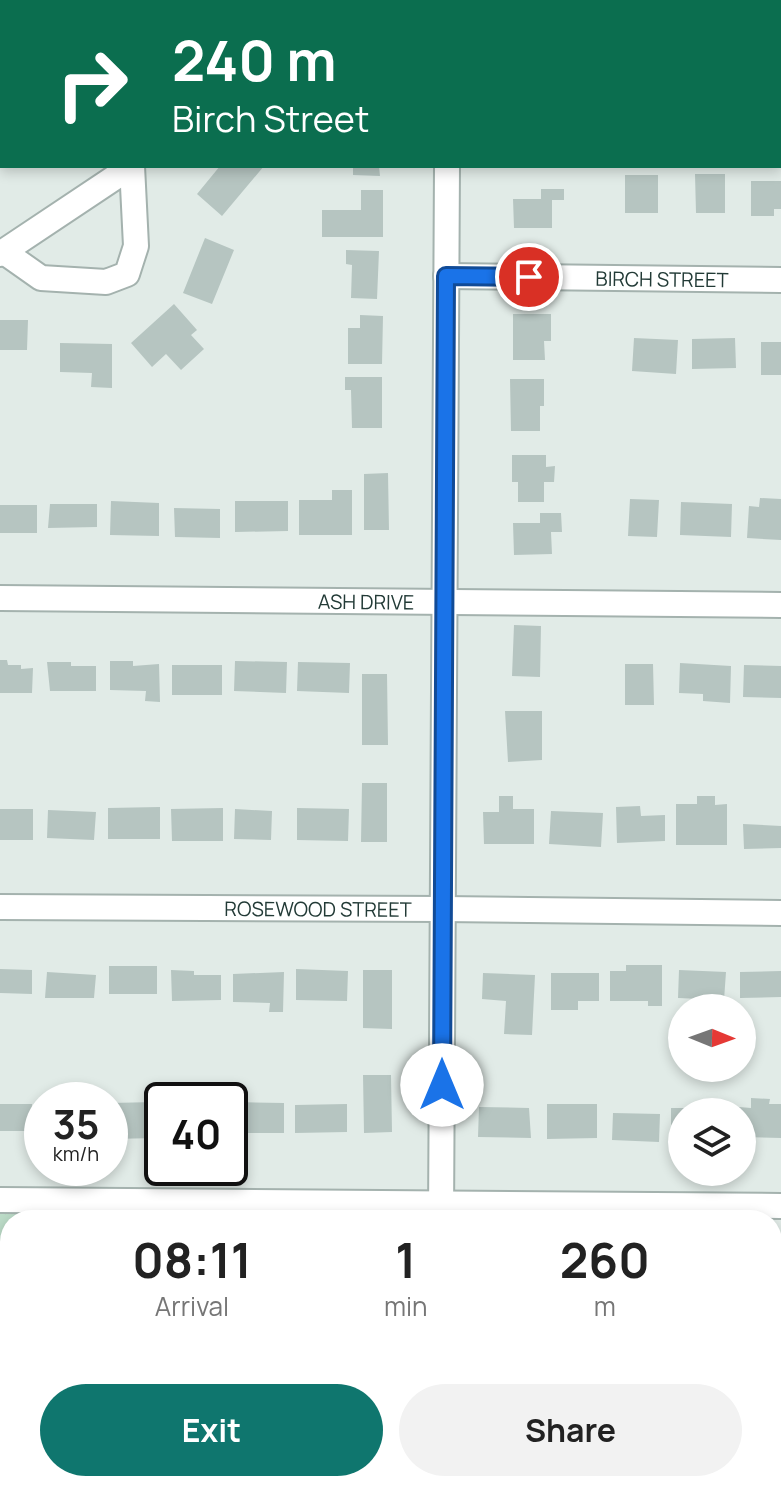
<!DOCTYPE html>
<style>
:root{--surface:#fff;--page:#f2f2f2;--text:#222;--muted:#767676;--accent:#0f766e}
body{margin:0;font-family:Manrope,sans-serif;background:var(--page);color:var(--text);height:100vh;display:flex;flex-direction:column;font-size:30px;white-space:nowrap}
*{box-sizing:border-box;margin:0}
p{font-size:26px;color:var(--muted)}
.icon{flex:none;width:44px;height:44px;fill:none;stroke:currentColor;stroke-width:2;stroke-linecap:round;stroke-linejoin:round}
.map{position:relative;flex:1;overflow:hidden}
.panel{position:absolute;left:0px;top:1210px;width:782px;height:282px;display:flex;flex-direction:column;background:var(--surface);border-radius:32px 32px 0 0;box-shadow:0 4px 12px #0003}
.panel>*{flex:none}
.top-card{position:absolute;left:0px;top:0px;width:782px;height:168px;box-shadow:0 4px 12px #0003;background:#0b6e4f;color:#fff;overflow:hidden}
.needle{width:52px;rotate:91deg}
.controls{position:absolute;left:668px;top:994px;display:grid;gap:16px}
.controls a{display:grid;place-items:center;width:88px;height:88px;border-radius:50%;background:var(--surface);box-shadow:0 4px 12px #0003;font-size:40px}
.speed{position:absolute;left:24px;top:1082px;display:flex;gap:16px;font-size:40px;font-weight:700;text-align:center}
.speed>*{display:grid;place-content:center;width:104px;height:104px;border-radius:50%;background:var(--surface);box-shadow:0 4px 12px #0003;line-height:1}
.speed small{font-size:20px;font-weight:400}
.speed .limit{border:4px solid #111;border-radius:12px;background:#fff;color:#111}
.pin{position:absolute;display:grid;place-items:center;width:68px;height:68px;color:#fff;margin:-34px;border:4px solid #fff;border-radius:50%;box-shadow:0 2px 8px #0007}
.me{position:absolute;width:88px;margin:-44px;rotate:0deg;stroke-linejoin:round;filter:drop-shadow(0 0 6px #0008)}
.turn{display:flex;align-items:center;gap:28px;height:168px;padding:0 40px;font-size:36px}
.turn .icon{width:104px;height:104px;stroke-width:2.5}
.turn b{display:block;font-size:56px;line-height:68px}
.eta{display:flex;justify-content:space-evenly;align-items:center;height:136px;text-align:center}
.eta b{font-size:48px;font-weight:700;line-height:56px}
.button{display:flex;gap:16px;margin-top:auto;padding:16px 40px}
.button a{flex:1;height:92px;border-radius:48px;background:var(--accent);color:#fff;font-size:32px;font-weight:700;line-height:92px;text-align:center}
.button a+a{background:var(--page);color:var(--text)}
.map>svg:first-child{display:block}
.park{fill:url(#park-tufts)}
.building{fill:#b6c5c1}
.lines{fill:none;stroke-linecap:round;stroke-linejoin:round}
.minor-casing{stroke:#a4b2ae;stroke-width:28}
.minor{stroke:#fff;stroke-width:24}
.route-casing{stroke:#114b97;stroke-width:20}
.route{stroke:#1a73e8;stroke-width:14}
.labels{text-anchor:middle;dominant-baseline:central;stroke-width:8;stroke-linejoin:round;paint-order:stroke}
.street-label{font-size:20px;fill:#223a36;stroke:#f1f7f5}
</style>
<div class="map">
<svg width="781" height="1491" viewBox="0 0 781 1491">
<defs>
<pattern id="park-tufts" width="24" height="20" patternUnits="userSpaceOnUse" patternTransform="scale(2)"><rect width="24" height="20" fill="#bbdbc7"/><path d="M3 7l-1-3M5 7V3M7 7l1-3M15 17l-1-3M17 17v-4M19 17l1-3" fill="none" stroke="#a0bdac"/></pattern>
</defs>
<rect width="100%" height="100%" fill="#e1ebe7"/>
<path class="park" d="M0,1200H180L181,1220H10V1482H215V1491H0Z"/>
<path class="building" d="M220,166H264L222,216L197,194Z
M353,166H379L380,176L353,175Z
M695,174H725V213H696Z
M625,175H658V213H625Z
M751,181H781V209H774V216H751Z
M541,189H564V200H552V228H514L513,199H541Z
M361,190H383V237H322V210H361Z
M205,238L234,250L212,304L183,293Z
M346,250L379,251L377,299L351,298L352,265L346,264Z
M174,304L197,330L191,335L204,349L181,370L166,354L152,367L131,343Z
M513,314H551V341H544L545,360H513Z
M360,315L383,316L382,364H348V328H360Z
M0,320H28L27,350H0Z
M634,338L678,340L676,374L632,371Z
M735,338L736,368L692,369V339Z
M761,342H781V375H761Z
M60,343L112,344V388L91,387L92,373L60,372Z
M345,377H382V428H352L351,390H345Z
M510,379H544V406H540V431H511Z
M512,455H546V467L555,466L554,482H544V502H518V482H512Z
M388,473L389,530H364V474Z
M332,490H352V535H299V500H332Z
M760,498L781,499V540L747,538L749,506L759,507Z
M630,499L659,500L657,537L628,536Z
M111,501L159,503V536L110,535Z
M235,501H288V531L235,532Z
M681,502L732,504L731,537L680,535Z
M50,504H97V527L48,528Z
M0,505H37V533H0Z
M174,508L220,509V538L175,537Z
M540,513H561L562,532H551L552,554L514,555L513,523H540Z
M514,625L541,626L540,677L512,676Z
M0,660H7L8,665H21V669L33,668L32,693H0Z
M110,661H133V666L159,664L160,702L145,701L146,691L110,690Z
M235,661L287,662L286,693L234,691Z
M47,662H71V666H96V691H50Z
M298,662L350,663L349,693L297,691Z
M680,663L731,666L730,703L703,701V694L679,693Z
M625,664H653L654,705H625Z
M172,665H222V695H172Z
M744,665L781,666V698L743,697Z
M362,674H387L388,745H362Z
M505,711H542V760L508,762Z
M362,783H387V842H361Z
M499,796H513V809H534V844H484L483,812H499Z
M697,796H715V805L727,804V845H676V804H697Z
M640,806L641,816L665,815V841L617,843L616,807Z
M160,807V839H108V808Z
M223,808V841H172L171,809Z
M297,808L349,809L348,841L297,840Z
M0,809H33V840H0Z
M235,809L272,811L271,840L234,839Z
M48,810L96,812L94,840L47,838Z
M551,811L603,813L601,847L549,844Z
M743,824L781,826V848L744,849Z
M626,965H662V1006H648V1001H610V971H626Z
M109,966H157V994H109Z
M0,969L32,970V994L0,993Z
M296,969L348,971L347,1001L296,1000Z
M171,970L194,971V975H221V1000L172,1001Z
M363,970H392V1029L363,1028Z
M679,970L726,972L724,1000L678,998Z
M781,971V997L740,998V972Z
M47,972L96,975L94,998H45Z
M284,972L283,1012H269L270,1003L233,1002V974Z
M483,973L535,975L532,1035L504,1034L506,1001L482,999Z
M551,973H599V1001H578V1010H551Z
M363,1075H391L392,1132L364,1133Z
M202,1091H220V1100H202Z
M751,1098L770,1099L769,1104H781V1138L742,1137V1112H739V1107L751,1108Z
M157,1102L158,1138L110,1139V1103Z
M233,1102L284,1103V1133H232Z
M0,1104H32L31,1131H0Z
M347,1104V1132L295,1133V1105Z
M547,1104H597V1138L547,1139Z
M479,1107L529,1108L531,1138L478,1137Z
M671,1108H723V1112H682V1139H671Z
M613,1113L660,1114L659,1142L612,1140Z
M772,1263H781V1293H772Z
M772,1406H781V1435H772Z
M10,1459V1479L7,1480L8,1491H0V1461Z"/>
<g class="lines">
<g class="minor-casing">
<g id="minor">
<path d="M283,2L284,0"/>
<path d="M329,2L332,0"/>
<path d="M447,2V0"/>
<path d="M4,252L41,278L106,282L127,274L136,246L132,166"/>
<path d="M0,254L132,166"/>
<path id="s1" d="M446,276L781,280"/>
<path id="s2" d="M0,598L781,605"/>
<path id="s3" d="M0,907L443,909L781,913"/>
<path d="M0,1200L781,1206"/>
<path d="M441,1220L447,166"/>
<path d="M189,1491V1482"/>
<path d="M438,1491V1482"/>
</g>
</g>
<use href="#minor" class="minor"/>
</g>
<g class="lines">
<g class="route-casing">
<path id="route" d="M442,1085L446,276L529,277"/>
</g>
<use href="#route" class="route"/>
</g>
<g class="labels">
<g class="street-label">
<text stroke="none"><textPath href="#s1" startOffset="216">BIRCH STREET</textPath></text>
<text stroke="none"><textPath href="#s2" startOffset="366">ASH DRIVE</textPath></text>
<text stroke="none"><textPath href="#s3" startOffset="318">ROSEWOOD STREET</textPath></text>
</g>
</g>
</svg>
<div class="controls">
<a><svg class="needle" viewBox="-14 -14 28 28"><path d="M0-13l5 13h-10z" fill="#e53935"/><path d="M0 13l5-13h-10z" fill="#767676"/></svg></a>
<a><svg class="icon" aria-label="layers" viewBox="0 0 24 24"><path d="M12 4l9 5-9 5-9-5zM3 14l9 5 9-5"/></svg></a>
</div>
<div class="speed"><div>35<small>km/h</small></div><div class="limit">40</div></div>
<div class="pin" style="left:529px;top:277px;background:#d93025"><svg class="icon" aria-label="arrive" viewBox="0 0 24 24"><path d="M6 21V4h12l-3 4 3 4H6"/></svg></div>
<svg class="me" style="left:442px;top:1085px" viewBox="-20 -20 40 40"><circle r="19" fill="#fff"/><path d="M0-13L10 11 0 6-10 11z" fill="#1a73e8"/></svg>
<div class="top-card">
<div class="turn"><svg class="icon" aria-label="right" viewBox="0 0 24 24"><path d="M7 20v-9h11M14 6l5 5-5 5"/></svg><div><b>240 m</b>Birch Street</div></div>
</div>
<section class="panel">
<div class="eta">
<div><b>08:11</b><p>Arrival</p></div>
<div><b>1</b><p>min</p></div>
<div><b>260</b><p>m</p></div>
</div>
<div class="button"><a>Exit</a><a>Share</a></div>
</section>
</div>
